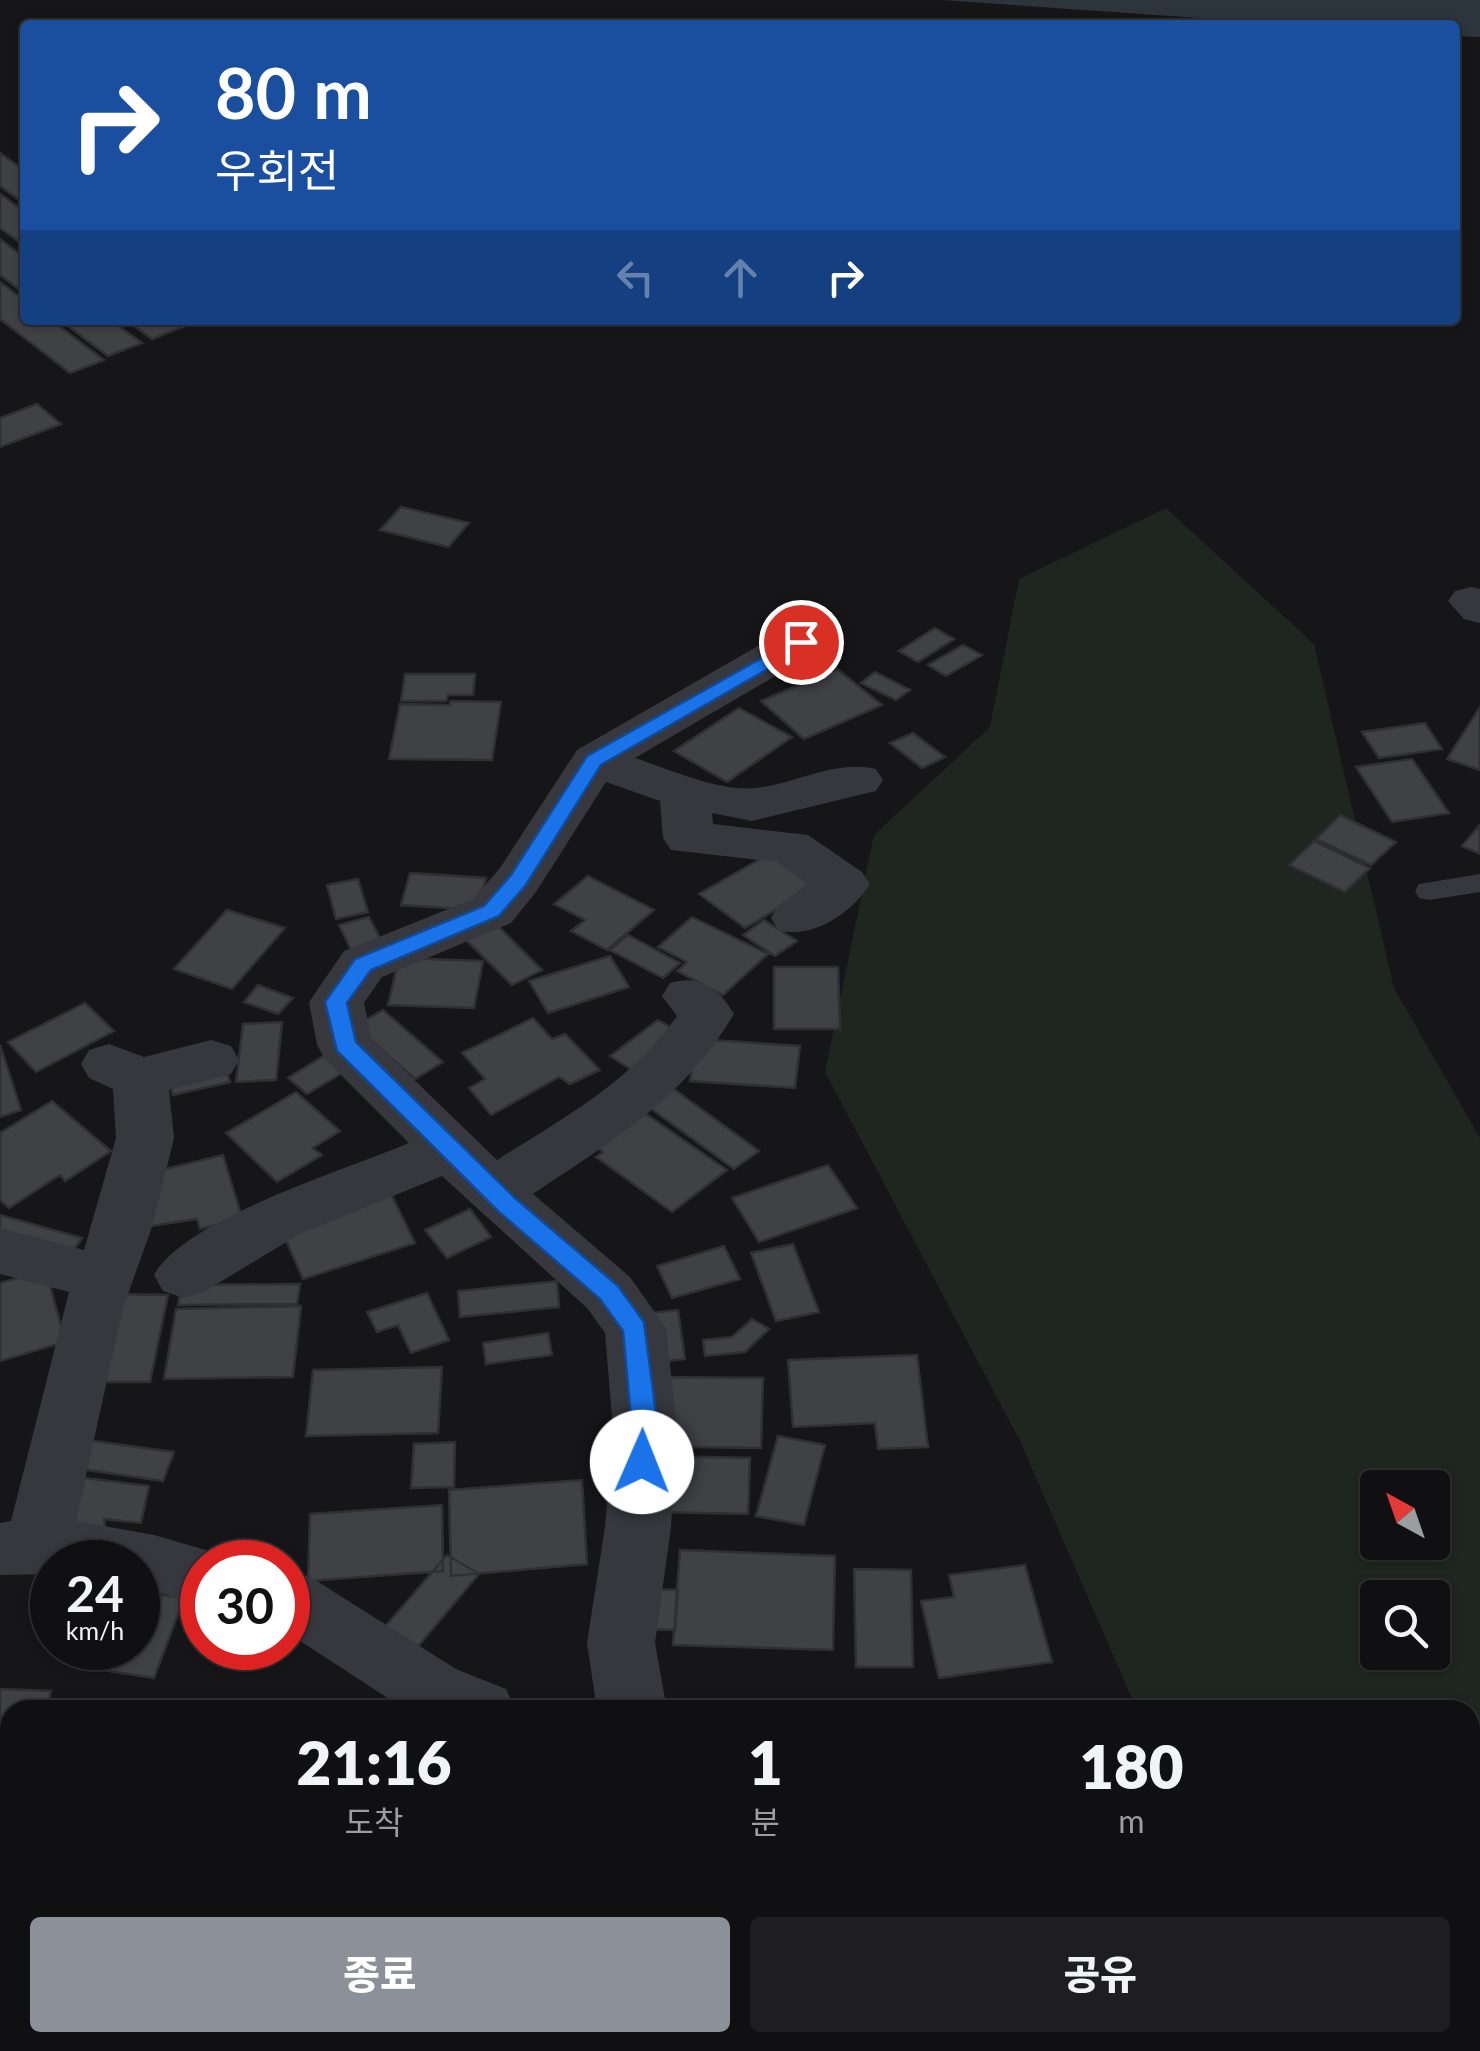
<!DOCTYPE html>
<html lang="ko">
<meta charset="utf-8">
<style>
:root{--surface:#101012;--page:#1e1e20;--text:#f1f3f6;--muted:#9c9d9f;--line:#303032;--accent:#8c9099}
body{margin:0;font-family:Lato,"Noto Sans KR",sans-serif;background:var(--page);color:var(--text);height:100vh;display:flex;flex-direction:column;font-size:38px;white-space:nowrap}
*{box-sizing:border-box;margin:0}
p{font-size:32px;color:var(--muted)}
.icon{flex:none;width:55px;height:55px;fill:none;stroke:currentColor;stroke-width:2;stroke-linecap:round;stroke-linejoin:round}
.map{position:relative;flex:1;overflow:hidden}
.drawer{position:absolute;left:0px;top:1700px;width:1480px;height:352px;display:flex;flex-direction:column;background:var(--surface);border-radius:30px 30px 0 0;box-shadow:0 2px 8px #0004,0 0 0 2px var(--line)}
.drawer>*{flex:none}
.banner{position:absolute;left:20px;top:20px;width:1440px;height:305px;border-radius:10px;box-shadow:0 2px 8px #0004,0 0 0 2px var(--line);background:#1a4fa0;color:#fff;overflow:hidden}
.needle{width:65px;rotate:320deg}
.tools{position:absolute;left:1360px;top:1470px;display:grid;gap:20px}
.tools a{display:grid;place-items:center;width:90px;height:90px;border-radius:10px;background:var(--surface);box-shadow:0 2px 8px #0004,0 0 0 2px var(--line);font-size:50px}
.speed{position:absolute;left:30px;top:1540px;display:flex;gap:20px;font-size:50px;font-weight:700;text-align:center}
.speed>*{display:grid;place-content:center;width:130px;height:130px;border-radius:50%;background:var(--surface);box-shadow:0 2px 8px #0004,0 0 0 2px var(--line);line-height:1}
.speed small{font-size:25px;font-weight:400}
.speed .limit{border:15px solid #d22;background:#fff;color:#111}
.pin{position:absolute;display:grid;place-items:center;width:85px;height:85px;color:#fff;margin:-42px;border:5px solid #fff;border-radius:50%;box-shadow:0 2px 10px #0007}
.me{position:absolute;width:110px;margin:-55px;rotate:1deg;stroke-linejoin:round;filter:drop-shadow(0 0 8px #0008)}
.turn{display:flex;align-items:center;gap:35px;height:210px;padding:0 30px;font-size:45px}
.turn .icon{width:130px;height:130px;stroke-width:2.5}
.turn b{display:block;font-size:70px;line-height:85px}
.lanes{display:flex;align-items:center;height:95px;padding:0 30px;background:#0003;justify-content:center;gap:50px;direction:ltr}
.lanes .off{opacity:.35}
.eta{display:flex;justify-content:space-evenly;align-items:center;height:170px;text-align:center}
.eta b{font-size:60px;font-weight:800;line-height:70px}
.button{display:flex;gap:20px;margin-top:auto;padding:20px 30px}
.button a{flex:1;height:115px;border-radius:10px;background:var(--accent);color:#fff;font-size:40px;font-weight:800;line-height:115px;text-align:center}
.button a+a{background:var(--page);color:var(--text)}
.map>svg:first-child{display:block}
.green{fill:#1e261f;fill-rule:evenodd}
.water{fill:#2c353c}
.building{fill:#404145;stroke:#303034;stroke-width:2.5}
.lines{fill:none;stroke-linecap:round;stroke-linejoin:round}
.lane{fill:#37383d;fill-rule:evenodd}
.street{fill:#37383d;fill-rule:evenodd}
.route{fill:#1a73e8;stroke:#114b97;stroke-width:2.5}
</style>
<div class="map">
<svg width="1480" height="2051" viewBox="0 0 1480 2051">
<rect width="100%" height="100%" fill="#161618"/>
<path class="green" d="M1166,508L1314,644L1394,988L1480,1138V2051H1286L1282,2043L1470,2042V1710H1137L1020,1441L825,1072L874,835L990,727L1019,579ZM1378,1488H1432V1542H1378ZM1378,1598H1432V1652H1378Z"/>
<path class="water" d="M942,0H1480V37L1455,36V25H1301Z"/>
<path class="building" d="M0,153L25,171V204L0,186Z
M0,194L25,212V246L0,228Z
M0,239L25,258V294L0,275Z
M0,282L25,301V320H51L104,360L70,373L0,319Z
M60,320H110L142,343L108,356Z
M126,320H176L185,326L152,339Z
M37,404L61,424L0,447V418Z
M401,507L469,523L448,547L380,530Z
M935,628L954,639L918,662L899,651Z
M963,645L982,655L946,676L928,665Z
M837,669L882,705L804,739L761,701Z
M875,672L910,690L896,700L861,683Z
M405,674H475L473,695H448L446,701H401Z
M450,701L501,702L492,760L389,759L400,704L450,705Z
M1480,707V770L1447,759Z
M739,708L792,737L727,782L674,751Z
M1425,723L1442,749L1379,758L1362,732Z
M913,733L945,757L922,768L890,743Z
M1412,759L1449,813L1392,822L1356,767Z
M1340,815L1396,842L1371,865L1316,839Z
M1480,825V854L1462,846Z
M1314,841L1370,868L1345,892L1289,865Z
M769,854L825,881L745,928L699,894Z
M410,873L486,878L478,910L401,905Z
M588,876L654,910L607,950L571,931L585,920L554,904Z
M358,879L368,912L336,919L327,885Z
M227,910L285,928L232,989L174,969Z
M369,917L383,944L352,952L339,925Z
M692,917L768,954L723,995L677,971L687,962L658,947Z
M764,920L797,941L775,956L743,935Z
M497,925L542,970L512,985L466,940Z
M628,935L680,963L663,978L610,950Z
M610,956L629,987L548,1013L529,981Z
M399,958L483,961L474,1008L388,1005Z
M774,967H838L840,1029H774Z
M258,985L293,998L278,1014L244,1002Z
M85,1003L114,1031L36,1072L8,1042Z
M383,1010L443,1062L415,1079L355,1026Z
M533,1018L552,1039L565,1034L600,1070L570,1084L559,1077L491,1115L469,1088L485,1079L462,1053Z
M658,1020L684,1035L635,1072L610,1056Z
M282,1022L276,1080L236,1082L243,1024Z
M696,1039L800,1046L795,1088L690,1081Z
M0,1045L21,1110L0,1117Z
M325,1055L344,1072L307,1094L288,1078Z
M225,1066L230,1082L173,1095L169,1079Z
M671,1087L759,1151L734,1169L646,1105Z
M296,1092L340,1131L313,1148L322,1155L277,1182L226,1133Z
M52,1101L111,1151L65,1181L60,1175L9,1208L0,1200V1133Z
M636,1107L727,1170L672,1212L596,1157L603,1152L590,1142Z
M223,1155L242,1218L200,1229L197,1219L144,1227L157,1171Z
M828,1165L857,1208L759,1242L732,1198Z
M391,1194L415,1243L303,1279L281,1229Z
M470,1209L491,1237L447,1258L425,1230Z
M0,1215L82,1238L66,1261L0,1243Z
M793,1244L819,1312L776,1321L751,1253Z
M724,1246L740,1279L672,1298L657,1266Z
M46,1270L65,1342L0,1361V1283Z
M557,1281L559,1307L460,1317L458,1291Z
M300,1284L297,1304L178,1305L181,1285Z
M427,1293L449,1340L411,1353L398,1325L377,1332L367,1312Z
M110,1294L168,1295L150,1382H91Z
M301,1306L293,1377L164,1379L176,1309Z
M678,1310L685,1359L649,1363L642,1314Z
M752,1319L769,1329L745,1352L705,1356L703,1340L732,1337Z
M548,1333L552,1355L486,1364L483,1343Z
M917,1355L928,1447L878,1449L875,1423L793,1427L788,1360Z
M442,1367L438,1433L306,1436L313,1370Z
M656,1377L763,1378L761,1448L687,1447L688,1437L654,1436Z
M778,1436L825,1445L804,1525L756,1516Z
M86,1440L174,1452L163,1481L74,1468Z
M455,1442L454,1487L411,1488L414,1444Z
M661,1456L750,1458L748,1514L656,1512Z
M68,1476L149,1486L141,1523L104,1519L106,1537L56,1536Z
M582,1480L587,1564L451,1576L449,1490Z
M442,1505L443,1571L308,1581L310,1514Z
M680,1550L835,1556L833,1650L673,1645Z
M447,1555L479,1574L408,1658L376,1637Z
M1025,1565L1052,1662L939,1678L921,1601L954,1597L949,1575Z
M854,1569L911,1570L913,1667H856Z
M643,1589L678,1590L675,1630L641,1629Z
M138,1592L184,1598L154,1678L96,1669L104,1648H138Z
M0,1689L51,1691L48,1704L138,1709L10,1710V1803H0Z
M1477,1889L1480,1893V1999L1470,1985V1892Z
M224,2042H387L384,2051H217Z
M890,2042H999L986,2051H897Z"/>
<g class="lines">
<path class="lane" d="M1480,874V892L1429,900L1419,898L1415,891L1419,884Z"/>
<path class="street" d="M1471,587L1480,589V623L1464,619L1448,601L1455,591Z
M801,627L818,631L824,641L818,651L635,758C668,769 720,792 755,788C795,784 836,759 876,769L883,780L876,791L752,821L712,813L713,824L808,835L862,872L870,884C852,913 812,940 778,930L771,918L778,906L808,884L777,862L671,850L663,838L660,801L606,782L536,892L511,923L382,977L364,1003L371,1038L497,1160C562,1119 632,1081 677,1016L662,996L670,983C701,974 718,987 734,1014C683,1100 613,1140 533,1194L630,1277L666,1328L677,1429L671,1527L655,1643L667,1710H597L587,1643L605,1527L613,1429L605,1333L588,1309L442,1176L300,1234L205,1291L184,1298L163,1291L154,1275C184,1219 348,1169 409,1143L325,1059L317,1045L309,1002L344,951L473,899L500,868L577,750L784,631Z
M211,1040L231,1046L239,1060L231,1074L169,1090L174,1138L152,1227L123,1308L76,1521L154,1535L226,1556L229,1562H202V1604L138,1587V1562H52V1574L0,1575V1523L11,1521L69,1292L0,1274V1228L84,1250L116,1138L113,1089L89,1078L81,1064L89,1050L109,1044L144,1057Z
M288,1570L312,1578L456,1669L506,1689L516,1710H406L288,1633Z
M0,1897L10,1899V1969L0,1967Z
M91,2042H172L175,2051H95Z
M764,2042H841L844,2051H768Z"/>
</g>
<path class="route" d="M801,636L808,637V646L601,765L526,885L499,916L371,970L347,1003L356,1042L515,1198L618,1286L644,1322L658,1428L652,1469L642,1472L633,1469L629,1462L632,1428L623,1331L600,1299L498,1211L337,1051L325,1002L355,959L484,906L511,875L587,756Z"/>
</svg>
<div class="tools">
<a><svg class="needle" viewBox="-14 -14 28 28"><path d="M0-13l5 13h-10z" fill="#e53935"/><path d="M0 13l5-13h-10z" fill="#9c9d9f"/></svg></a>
<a><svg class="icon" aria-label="search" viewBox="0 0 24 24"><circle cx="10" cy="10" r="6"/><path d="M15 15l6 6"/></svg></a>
</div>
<div class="speed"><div>24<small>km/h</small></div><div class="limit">30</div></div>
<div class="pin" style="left:801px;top:642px;background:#d93025"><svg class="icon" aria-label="arrive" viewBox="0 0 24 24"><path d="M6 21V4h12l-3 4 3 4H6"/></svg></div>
<svg class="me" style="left:642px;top:1462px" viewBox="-20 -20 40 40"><circle r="19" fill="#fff"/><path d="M0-13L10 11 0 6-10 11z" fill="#1a73e8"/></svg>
<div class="banner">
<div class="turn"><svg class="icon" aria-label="right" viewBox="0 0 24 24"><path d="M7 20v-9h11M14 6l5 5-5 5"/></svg><div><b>80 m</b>우회전</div></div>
<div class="lanes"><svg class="icon off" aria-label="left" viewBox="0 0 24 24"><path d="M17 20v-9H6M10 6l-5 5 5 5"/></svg><svg class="icon off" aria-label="ahead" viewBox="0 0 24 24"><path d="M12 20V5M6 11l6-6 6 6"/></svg><svg class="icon" aria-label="right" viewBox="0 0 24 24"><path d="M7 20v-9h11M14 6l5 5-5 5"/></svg></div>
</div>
<section class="drawer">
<div class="eta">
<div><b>21:16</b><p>도착</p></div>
<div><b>1</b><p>분</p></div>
<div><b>180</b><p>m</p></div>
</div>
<div class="button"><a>종료</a><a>공유</a></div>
</section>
</div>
